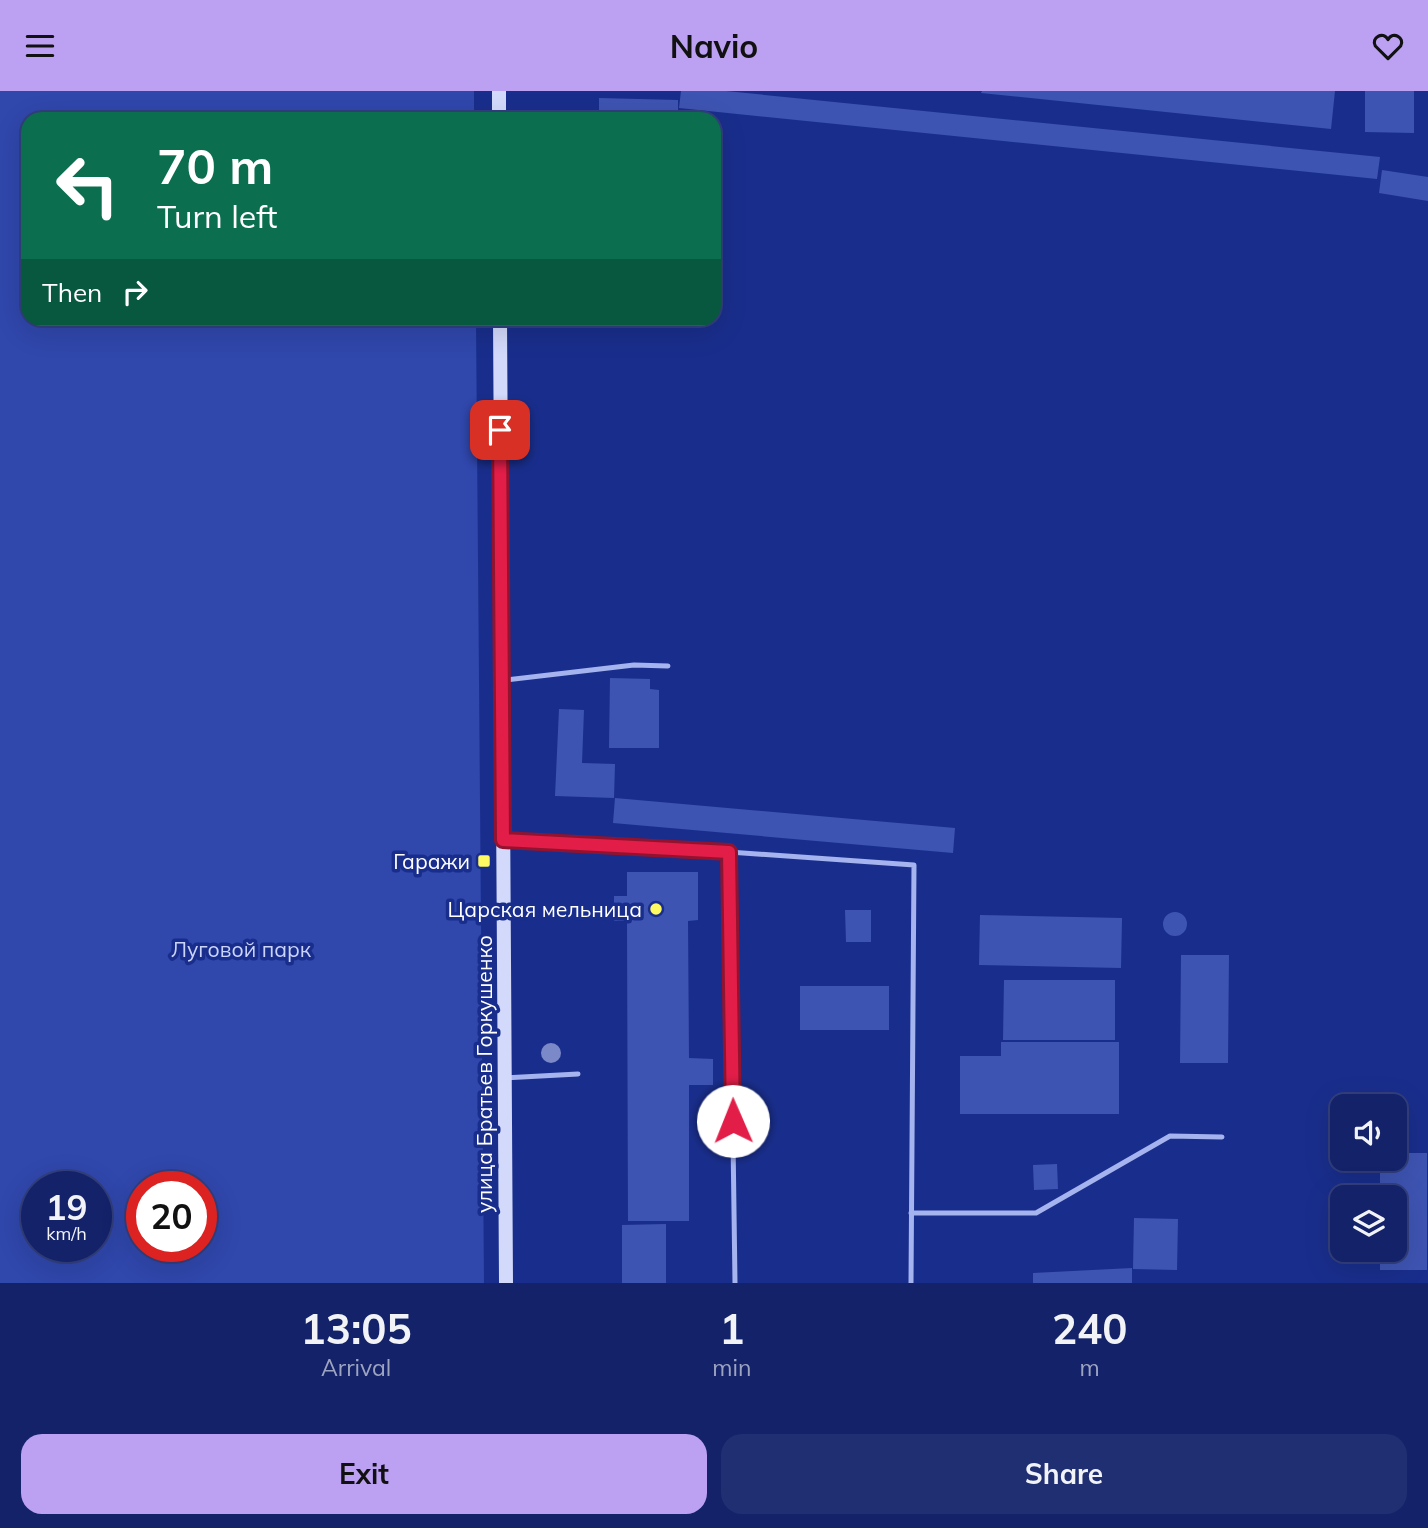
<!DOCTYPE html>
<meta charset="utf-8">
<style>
:root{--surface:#132269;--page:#202f71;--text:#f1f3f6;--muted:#9da4c0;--line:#323f7d;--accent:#bca0f2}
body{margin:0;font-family:Mulish,sans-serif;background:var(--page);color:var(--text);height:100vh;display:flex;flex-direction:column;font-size:26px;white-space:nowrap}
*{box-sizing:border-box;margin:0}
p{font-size:23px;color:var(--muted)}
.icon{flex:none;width:38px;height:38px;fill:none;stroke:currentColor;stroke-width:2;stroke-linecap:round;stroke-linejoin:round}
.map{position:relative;height:1192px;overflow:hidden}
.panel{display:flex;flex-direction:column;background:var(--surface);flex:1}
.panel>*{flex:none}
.top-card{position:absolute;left:21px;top:21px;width:700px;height:214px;border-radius:21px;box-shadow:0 7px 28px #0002,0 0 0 2px var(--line);background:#0b6e4f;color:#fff;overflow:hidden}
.controls{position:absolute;left:1330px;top:1003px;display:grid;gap:14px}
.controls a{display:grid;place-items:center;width:77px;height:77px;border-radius:14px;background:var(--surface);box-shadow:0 7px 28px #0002,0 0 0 2px var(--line);font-size:35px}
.speed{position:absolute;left:21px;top:1080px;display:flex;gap:14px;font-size:35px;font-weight:700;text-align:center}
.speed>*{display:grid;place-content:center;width:91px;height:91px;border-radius:50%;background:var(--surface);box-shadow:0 7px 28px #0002,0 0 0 2px var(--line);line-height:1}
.speed small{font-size:18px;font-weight:400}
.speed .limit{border:10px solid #d22;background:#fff;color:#111}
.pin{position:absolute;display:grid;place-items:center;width:60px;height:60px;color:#fff;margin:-30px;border-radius:14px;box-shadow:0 4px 10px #0006}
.me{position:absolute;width:77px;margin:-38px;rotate:359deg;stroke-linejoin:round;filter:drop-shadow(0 0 5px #0008)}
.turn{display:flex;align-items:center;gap:24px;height:147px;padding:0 21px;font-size:32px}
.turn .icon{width:91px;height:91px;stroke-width:2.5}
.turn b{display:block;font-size:49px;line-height:60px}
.then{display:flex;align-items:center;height:66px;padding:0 21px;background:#0003;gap:14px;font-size:26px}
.eta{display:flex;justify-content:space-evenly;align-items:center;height:119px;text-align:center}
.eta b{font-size:42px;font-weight:700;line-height:49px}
.button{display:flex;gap:14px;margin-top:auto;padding:14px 21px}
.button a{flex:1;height:80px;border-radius:21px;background:var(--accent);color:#111;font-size:28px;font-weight:700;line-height:80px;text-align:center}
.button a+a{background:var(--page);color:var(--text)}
header{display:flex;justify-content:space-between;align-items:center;height:91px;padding:0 21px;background:var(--accent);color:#111;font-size:32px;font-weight:700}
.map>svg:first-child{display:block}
.park{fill:#3047ac;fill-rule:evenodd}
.building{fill:#3e54b2}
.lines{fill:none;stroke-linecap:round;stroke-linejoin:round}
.lane{stroke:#a5b3ee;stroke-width:5}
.secondary{stroke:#d2d9fa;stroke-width:14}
.tree{fill:#7b89c8}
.route-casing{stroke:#92132f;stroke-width:18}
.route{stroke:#e11d48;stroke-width:12}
.poi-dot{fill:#fffa61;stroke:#192e8c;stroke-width:2.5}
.labels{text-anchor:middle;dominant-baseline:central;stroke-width:7;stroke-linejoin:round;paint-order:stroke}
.poi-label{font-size:21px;fill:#fff;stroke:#192e8c;text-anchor:end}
.park-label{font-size:21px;fill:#cbd4fa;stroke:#192e8c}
.street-label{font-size:21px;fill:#fff;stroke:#192e8c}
</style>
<header><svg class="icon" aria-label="menu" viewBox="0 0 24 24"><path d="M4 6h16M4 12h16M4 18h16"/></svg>Navio<svg class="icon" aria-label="heart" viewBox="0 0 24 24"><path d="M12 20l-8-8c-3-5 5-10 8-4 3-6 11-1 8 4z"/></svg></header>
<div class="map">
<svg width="1428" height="1192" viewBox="0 0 1428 1192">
<rect width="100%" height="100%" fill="#192e8c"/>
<path class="park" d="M0,0H474V28H28V228H476L484,1192H0ZM37,1096H96V1155H37ZM142,1096H201V1155H142Z"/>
<path class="building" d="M681,0H726L1380,66L1377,88L679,17Z
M982,0H1335L1331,38L981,2Z
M1365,0H1414V42L1365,41Z
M599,7L678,9V28H599Z
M1382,79L1428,86V110L1379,102Z
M610,587L650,588V598L659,599V657H609Z
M559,618L584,619L582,672L615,673L614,707L555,705Z
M615,707L955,737L953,762L613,732Z
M627,781H698V829L688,830L689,967L713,968V994H689V1130H628L627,830H614V805H627Z
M845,819H871V851H846Z
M1163 833a12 12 0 1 1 24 0a12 12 0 1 1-24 0Z
M980,824L1122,827L1121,877L979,874Z
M1181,864H1229L1228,972H1180Z
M1004,889H1115V949H1003Z
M800,895H889V939H800Z
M1001,951H1119V1023H960V965H1001Z
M1395,1062H1427V1179H1380V1158H1395V1106H1380V1068H1395Z
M1057,1073L1058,1098L1034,1099L1033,1074Z
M1134,1127L1178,1128L1177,1179L1133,1178Z
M666,1133V1192H622V1134Z
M1132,1177V1192H1033V1182Z"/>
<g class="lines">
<path class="lane" d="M505,589L634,574L668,575
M506,749L729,761L914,774L911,1192
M729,761L735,1192
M505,987L578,983
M911,1122H1036L1170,1045L1222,1046"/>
<path class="secondary" d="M499,0V28
M500,228L506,1192"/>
</g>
<circle class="tree" cx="551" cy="962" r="10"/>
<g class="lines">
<g class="route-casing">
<path id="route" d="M500,339L503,749L729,761L733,1030"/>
</g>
<use href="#route" class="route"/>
</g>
<g class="poi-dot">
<rect x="477" y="763" width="14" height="14" rx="3.5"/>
<circle cx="656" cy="818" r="7"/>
</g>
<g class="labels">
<g class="poi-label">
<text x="470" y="770">Гаражи</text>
<text x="642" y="818">Царская мельница</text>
</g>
<g class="park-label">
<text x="241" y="858">Луговой парк</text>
</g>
<g class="street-label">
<text transform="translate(484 983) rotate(-90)">улица Братьев Горкушенко</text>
</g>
</g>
</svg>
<div class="controls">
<a><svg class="icon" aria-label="sound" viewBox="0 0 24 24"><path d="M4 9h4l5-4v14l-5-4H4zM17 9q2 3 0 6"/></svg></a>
<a><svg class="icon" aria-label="layers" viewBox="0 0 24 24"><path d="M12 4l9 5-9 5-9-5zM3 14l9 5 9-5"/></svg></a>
</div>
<div class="speed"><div>19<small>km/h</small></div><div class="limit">20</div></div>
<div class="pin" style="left:500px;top:339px;background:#d93025"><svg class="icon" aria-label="arrive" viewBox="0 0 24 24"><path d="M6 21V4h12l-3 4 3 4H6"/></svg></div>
<svg class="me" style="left:733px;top:1030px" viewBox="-20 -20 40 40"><circle r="19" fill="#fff"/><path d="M0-13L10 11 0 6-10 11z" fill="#e11d48"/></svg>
<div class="top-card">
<div class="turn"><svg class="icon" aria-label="left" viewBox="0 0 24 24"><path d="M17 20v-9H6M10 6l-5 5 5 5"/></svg><div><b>70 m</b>Turn left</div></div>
<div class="then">Then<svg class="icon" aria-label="right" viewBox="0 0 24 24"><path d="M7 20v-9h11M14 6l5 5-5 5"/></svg></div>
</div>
</div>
<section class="panel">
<div class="eta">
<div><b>13:05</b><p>Arrival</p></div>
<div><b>1</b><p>min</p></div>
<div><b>240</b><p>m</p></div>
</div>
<div class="button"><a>Exit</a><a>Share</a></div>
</section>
